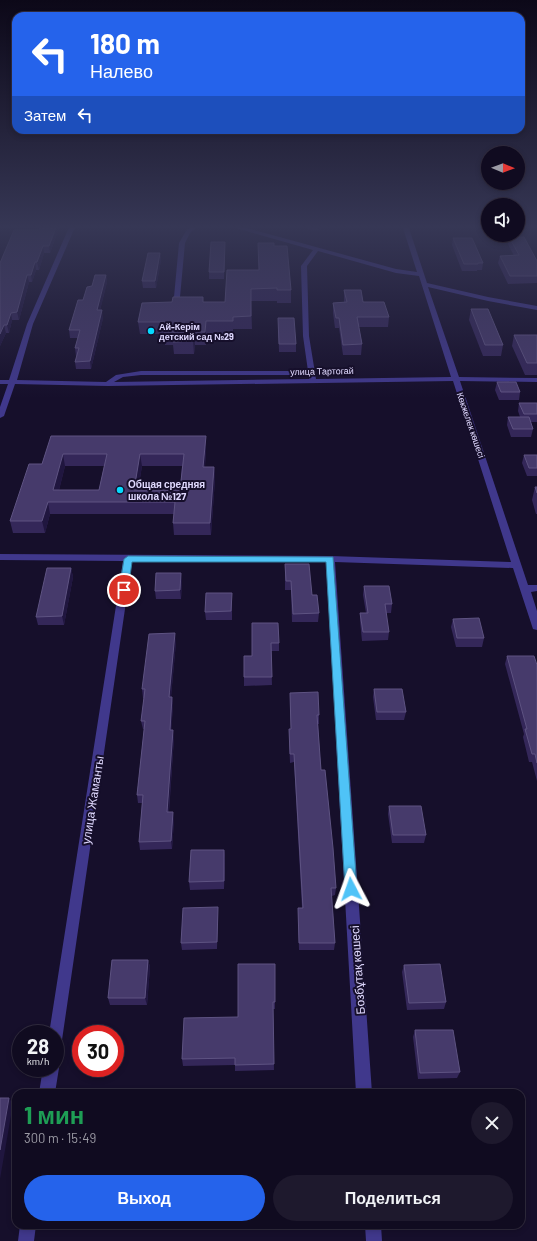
<!DOCTYPE html>
<html lang="ru">
<meta charset="utf-8">
<style>
:root{--surface:#100b20;--page:#1e192d;--text:#f1f3f6;--muted:#9c9ba5;--line:#302b3e;--accent:#2563eb}
body{margin:0;font-family:Barlow,sans-serif;background:var(--page);color:var(--text);height:100vh;display:flex;flex-direction:column;font-size:15px;white-space:nowrap}
*{box-sizing:border-box;margin:0}
p{font-size:13px;color:var(--muted)}
.icon{flex:none;width:22px;height:22px;fill:none;stroke:currentColor;stroke-width:2;stroke-linecap:round;stroke-linejoin:round}
.map{position:relative;flex:1;overflow:hidden}
.drawer{position:absolute;left:12px;top:1089px;width:513px;height:140px;display:flex;flex-direction:column;background:var(--surface);border-radius:12px;box-shadow:0 2px 6px #0003,0 0 0 1px var(--line)}
.drawer>*{flex:none}
.hud{position:absolute;left:12px;top:12px;width:513px;height:122px;border-radius:12px;box-shadow:0 2px 6px #0003,0 0 0 1px var(--line);background:#2563eb;color:#fff;overflow:hidden}
.needle{width:26px;rotate:91deg}
.controls{position:absolute;left:481px;top:146px;display:grid;gap:8px}
.controls a{display:grid;place-items:center;width:44px;height:44px;border-radius:50%;background:var(--surface);box-shadow:0 2px 6px #0003,0 0 0 1px var(--line);font-size:20px}
.speed{position:absolute;left:12px;top:1025px;display:flex;gap:8px;font-size:20px;font-weight:700;text-align:center}
.speed>*{display:grid;place-content:center;width:52px;height:52px;border-radius:50%;background:var(--surface);box-shadow:0 2px 6px #0003,0 0 0 1px var(--line);line-height:1}
.speed small{font-size:10px;font-weight:400}
.speed .limit{border:6px solid #d22;background:#fff;color:#111}
.pin{position:absolute;display:grid;place-items:center;width:34px;height:34px;color:#fff;margin:-17px;border:2px solid #fff;border-radius:50%;box-shadow:0 1px 4px #0007}
.me{position:absolute;width:44px;margin:-22px;rotate:356deg;stroke-linejoin:round;filter:drop-shadow(0 0 3px #0008)}
.turn{display:flex;align-items:center;gap:14px;height:84px;padding:0 12px;font-size:18px}
.turn .icon{width:52px;height:52px;stroke-width:2.5}
.turn b{display:block;font-size:28px;line-height:34px}
.then{display:flex;align-items:center;height:38px;padding:0 12px;background:#0003;gap:8px;font-size:15px}
.round{display:grid;place-items:center;flex:none;width:42px;height:42px;border-radius:21px;background:var(--page)}
.overview{display:flex;align-items:center;justify-content:space-between;height:68px;padding:0 12px}
h1{font-size:24px;font-weight:700;line-height:30px;color:#1e9e55}
.action{display:flex;gap:8px;margin-top:auto;padding:8px 12px}
.action a{flex:1;height:46px;border-radius:24px;background:var(--accent);color:#fff;font-size:16px;font-weight:700;line-height:46px;text-align:center}
.action a+a{background:var(--page);color:var(--text)}
.map>svg:first-child{display:block}
.lines{fill:none;stroke-linecap:round;stroke-linejoin:round}
.minor{fill:#40388c;fill-rule:evenodd}
.wall{fill:#342759;fill-rule:evenodd}
.shaded-wall{fill:#20163f}
.building{fill:#463a6b;stroke:#5e5382;fill-rule:evenodd}
.route{fill:#4fc3f7;stroke:#337fa1}
.poi-dot{fill:#05daff;stroke:#160f2b;stroke-width:1.5}
.labels{text-anchor:middle;dominant-baseline:central;stroke-width:4;stroke-linejoin:round;paint-order:stroke}
.far-poi-label{font-size:9px;font-weight:bold;fill:#e0d9ff;stroke:#160f2b;text-anchor:start}
.far-street-label{font-size:9px;fill:#e0d9ff;stroke:#160f2b}
.poi-label{font-size:10px;font-weight:bold;fill:#e0d9ff;stroke:#160f2b;text-anchor:start}
.near-street-label{font-size:12px;fill:#e0d9ff;stroke:#160f2b}
</style>
<div class="map">
<svg width="537" height="1241" viewBox="0 0 537 1241">
<rect width="100%" height="100%" fill="#160f2b"/>
<g class="lines">
<path class="minor" d="M70,225H76L33,324L17,380L106,382L116,375L141,371H308L303,336L301,266L313,250L229,226L228,225H236L396,269L417,272L402,225H408L427,283L488,297L537,306V310L488,301L428,287L459,377L537,378V382L460,381L528,585H537V591L531,592L537,611V630L533,629L532,626L513,568L335,562L372,1093H356L326,562L132,561L62,1040L60,1045L55,1047V1034H49L123,561L0,560V554L330,556L511,562L453,381L108,386L15,384L4,416L0,418V407L8,384H0V380H9L27,324ZM318,251L396,273L419,276L451,377L316,379L309,336L307,266ZM141,375H309V379L114,382L123,377Z
M193,225H199L190,233L185,243L180,297L177,299L174,297L179,243L186,231Z
M55,1062L59,1068L55,1093H39L43,1068H55Z
M20,1225H36L34,1241H18Z
M365,1225H381L382,1241H366Z"/>
</g>
<path class="wall" d="M289,225H328L318,231Z
M58,231L50,253H44L39,270H36L32,282H29L19,320H12L9,333H6L0,346V263Z
M509,237L537,261V283L508,284L498,263L500,256H514L508,244Z
M453,238L483,263L482,270H477V271H462L452,245Z
M225,242L224,279H209V272Z
M274,246L291,290V303H277V301H251L252,329H233V334H206V345H195L194,354H174L173,345H165L164,334H140L138,322L172,302L203,297V302H225L259,270Z
M160,253L161,260L156,288H143L142,281Z
M106,275L107,282L100,310L103,318L91,369H76L75,362L77,356H76L75,348L78,338H70L69,330L83,300L92,286Z
M344,290L389,317L388,327H359L362,344L361,355H343L339,328H335L333,313V303L344,302Z
M471,309L503,345L501,356H483L469,320Z
M278,318L296,344V352H279Z
M514,335H537V375H525L512,346Z
M497,382L520,392L519,400H499L495,390Z
M519,403H537V422H531L533,429L531,437H511L507,425L508,417H520L518,411Z
M51,436L206,448L205,467H214L215,479L211,535H174L173,523L174,514H50L45,533H13L10,521L42,464ZM65,466H104L99,490H59ZM142,466H182L180,490H138Z
M524,455H537V476H527L522,463Z
M535,487H537V514H536L532,500Z
M285,564L312,595L319,613L318,622H292L291,590H285Z
M71,568L73,577L64,625H38L36,617Z
M182,581L181,599H156L155,591Z
M364,586L392,604L391,613H386L389,632L388,640L362,641L360,621V613H366L363,595Z
M232,601V620H206L205,612Z
M453,619L484,638L482,647H456L451,627Z
M252,623L279,643V651H271L272,685L244,686V656H252Z
M176,642L171,697H172L173,706L171,730L174,738L169,812L174,820L172,849L140,850L139,842L142,803H138L137,795L144,729H143L141,721L144,698H143L142,689Z
M507,656L537,665V781L532,762H529L523,737L524,734L505,664Z
M374,689L406,712L404,720H376L373,697Z
M290,693L319,715V724H318L321,770L336,888L335,895L332,896L335,943L334,950H299L298,916V908H302L294,762L290,763L289,738V729H291Z
M389,806L426,835L424,843H392L388,814Z
M224,850L225,858L224,889L190,890L189,882Z
M218,915L217,949L182,950L181,943Z
M148,960L150,967L147,1005H110L108,998Z
M238,964L275,1002V1009H273L274,1070L235,1071V1065L183,1066L182,1059L238,1017Z
M404,965L446,1002L444,1009L407,1010L402,972Z
M415,1030L460,1072L457,1078L418,1079L413,1037Z"/>
<path class="shaded-wall" d="M57,225H62L58,231L50,253L49,246Z
M318,225H328L318,231Z
M43,246L44,253L39,270L37,262Z
M160,253L161,260L156,288L155,281Z
M35,262L36,270L32,282L31,275Z
M27,275L29,282L19,320L17,312Z
M106,275L107,282L98,318L97,310Z
M102,310L103,318L91,369L90,361Z
M11,313L12,320L9,333L7,325Z
M206,321V345L205,332Z
M4,325L6,333L0,346V334Z
M194,332L195,345L194,354L193,341Z
M206,436V448L204,479L203,467Z
M63,454L65,466L56,502L53,490Z
M140,454L142,466L136,502L134,490Z
M214,467L215,479L211,535L210,523Z
M48,502L50,514L45,533L42,521Z
M71,568L73,577L64,625L62,616Z
M181,573L182,581L181,599L180,590Z
M175,633L176,642L170,706L169,697Z
M172,697L173,706L171,738L170,730Z
M173,730L174,738L168,820L167,812Z
M173,812L174,820L172,849L171,841Z
M224,850L225,858L224,889Z
M148,960L150,967L147,1005L145,998Z
M9,1098L13,1104L0,1179V1150Z"/>
<path class="building" d="M42,225H57L49,246H43L37,262H35L31,275H27L17,312L11,313L7,325H4L0,334V263L14,230H39Z
M509,237H524L537,261V276H510L500,256L519,255Z
M453,238H472L483,263H478V264H464Z
M211,242H225L224,272H209Z
M258,243H274V246H287L291,290H277V288L251,289V316L233,317V321H206L205,332H194L193,341L173,342L174,332H164L165,322H138L142,303L172,302L173,297H203V302H225L227,270H259Z
M148,253H160L155,281H142Z
M95,275H106L97,310H102L90,361L75,362L79,348H75L80,330H69L78,300H83L87,287L92,286Z
M344,290H361L363,302H384L389,317H357L362,344L343,345L339,318H336L333,303L347,302Z
M471,309H488L503,345H485Z
M278,318H294L296,344H279Z
M514,335H537V363H527Z
M497,382H516L520,392H501Z
M519,403H537V414H524Z
M508,417H529L533,429H513Z
M51,436H206L203,467H214L210,523H173L175,502H48L42,521H10L29,464H42ZM63,454H107L99,490H53ZM140,454H184L180,490H134Z
M524,455H537V468H529Z
M535,487H537V493Z
M285,564H309L312,595H317L319,613L293,614L291,581H286Z
M47,568H71L62,616L36,617Z
M156,573H181L180,590L155,591Z
M364,586H389L392,604H385L389,632H363L360,613H368Z
M206,593H232L231,611L205,612Z
M479,618L484,638H457L453,619Z
M252,623H278L279,643H271L272,677H244V656H252Z
M175,633L169,697H172L170,730H173L167,812H173L171,841L139,842L143,795H137L145,721H141L145,689H142L149,634Z
M507,656H534L537,665V763L535,754H532L525,729H527Z
M374,689H402L406,712H377Z
M318,692L319,715H317L321,770H325L333,848L336,888H331L335,943H299L298,908H303L294,754H290L289,729H291L290,693Z
M389,806H421L426,835H393Z
M191,850H224V881L189,882Z
M218,907L217,942L181,943L183,908Z
M112,960H148L145,998H108Z
M238,964H275V1002H273L274,1064L235,1065V1058L182,1059L184,1018L238,1017Z
M440,964L446,1002L409,1003L404,965Z
M415,1030H453L460,1072L420,1073Z
M274,1090V1093H234V1091Z
M0,1098H9L0,1150Z"/>
<linearGradient id="sky" x2="0" y2="1"><stop stop-color="#0c0818"/><stop offset="0.57" stop-color="#363755"/><stop offset="1" stop-color="#363755" stop-opacity="0"/></linearGradient>
<rect width="537" height="398" fill="url(#sky)"/>
<path class="route" d="M128,556L333,557L357,889L355,893L351,894L347,893L345,889L326,562H132L128,590L124,593L119,590L124,559Z"/>
<g class="poi-dot">
<circle cx="151" cy="331" r="4"/>
<circle cx="120" cy="490" r="4"/>
</g>
<g class="labels">
<g class="far-poi-label">
<text x="159" y="326">Ай-Керім<tspan x="159" dy="10">детский сад №29</tspan></text>
</g>
<g class="far-street-label">
<text transform="translate(322 371) rotate(-1)">улица Тартогай</text>
<text transform="translate(471 425) rotate(71)">Көкжелек көшесі</text>
</g>
<g class="poi-label">
<text x="128" y="484">Общая средняя<tspan x="128" dy="12">школа №127</tspan></text>
</g>
<g class="near-street-label">
<text transform="translate(92 800) rotate(-81)">улица Жаманты</text>
<text transform="translate(357 970) rotate(-94)">Бозбұтақ көшесі</text>
</g>
</g>
</svg>
<div class="controls">
<a><svg class="needle" viewBox="-14 -14 28 28"><path d="M0-13l5 13h-10z" fill="#e53935"/><path d="M0 13l5-13h-10z" fill="#9c9ba5"/></svg></a>
<a><svg class="icon" aria-label="sound" viewBox="0 0 24 24"><path d="M4 9h4l5-4v14l-5-4H4zM17 9q2 3 0 6"/></svg></a>
</div>
<div class="speed"><div>28<small>km/h</small></div><div class="limit">30</div></div>
<div class="pin" style="left:124px;top:590px;background:#d93025"><svg class="icon" aria-label="arrive" viewBox="0 0 24 24"><path d="M6 21V4h12l-3 4 3 4H6"/></svg></div>
<svg class="me" style="left:351px;top:889px" viewBox="-20 -20 40 40"><path d="M0-17L14 15 0 8-14 15z" fill="#4fc3f7" stroke="#fff" stroke-width="4"/></svg>
<div class="hud">
<div class="turn"><svg class="icon" aria-label="left" viewBox="0 0 24 24"><path d="M17 20v-9H6M10 6l-5 5 5 5"/></svg><div><b>180 m</b>Налево</div></div>
<div class="then">Затем<svg class="icon" aria-label="left" viewBox="0 0 24 24"><path d="M17 20v-9H6M10 6l-5 5 5 5"/></svg></div>
</div>
<section class="drawer">
<div class="overview"><div><h1>1 мин</h1><p>300 m · 15:49</p></div><a class="round"><svg class="icon" aria-label="close" viewBox="0 0 24 24"><path d="M6 6l12 12M18 6L6 18"/></svg></a></div>
<div class="action"><a>Выход</a><a>Поделиться</a></div>
</section>
</div>
